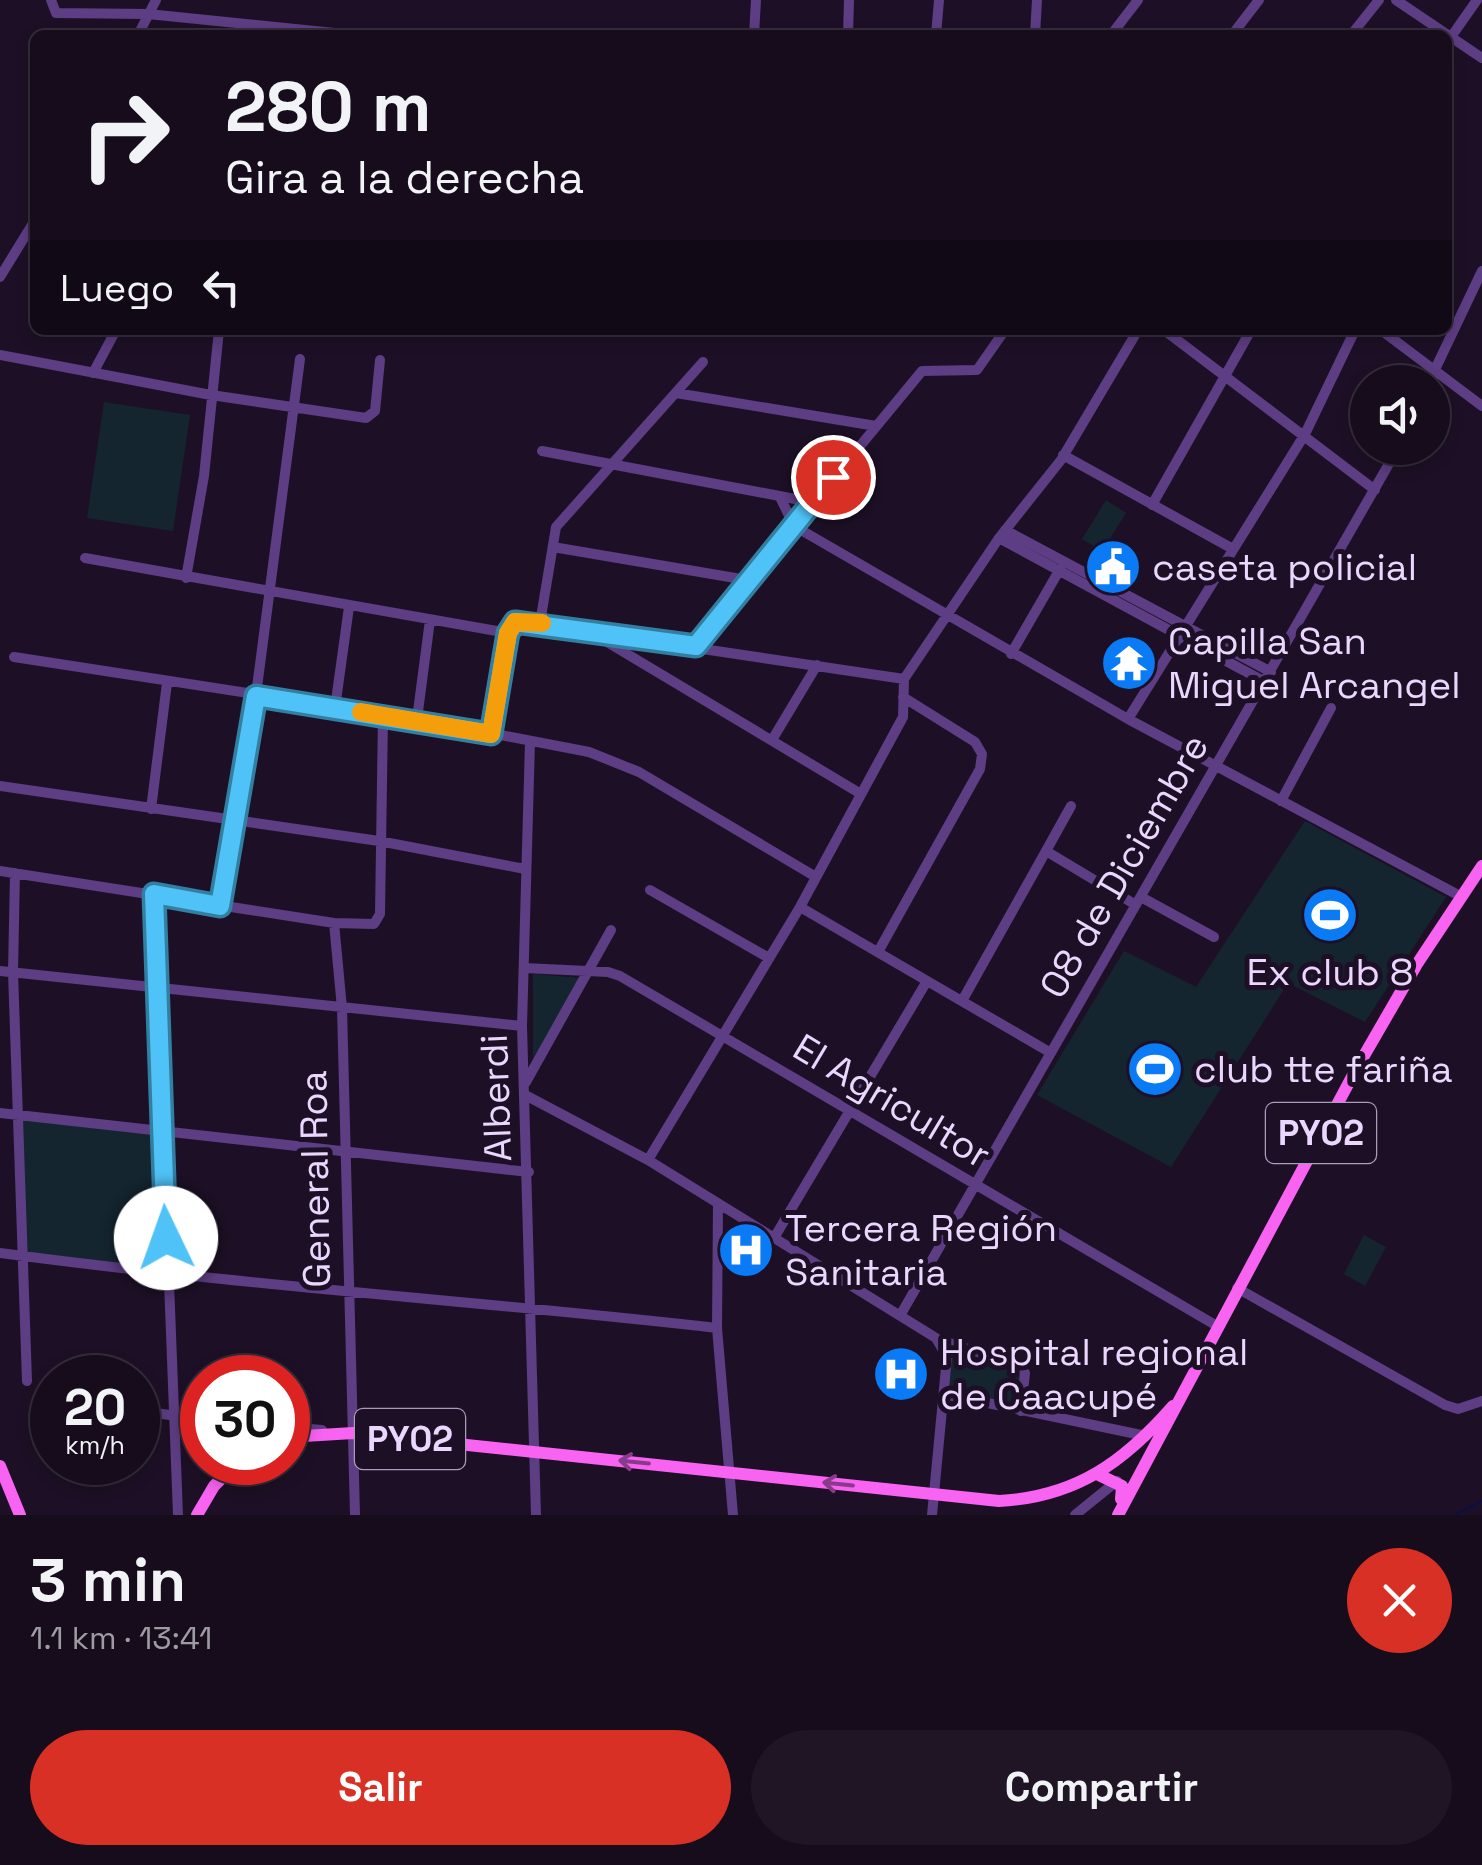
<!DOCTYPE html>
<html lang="es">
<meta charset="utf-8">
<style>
:root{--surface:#160c1c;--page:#1f1525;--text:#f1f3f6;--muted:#9e9ba3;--line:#352c3b;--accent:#d93025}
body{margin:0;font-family:"Space Grotesk",sans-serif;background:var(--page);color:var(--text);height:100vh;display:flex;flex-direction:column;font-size:38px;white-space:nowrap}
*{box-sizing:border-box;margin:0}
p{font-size:32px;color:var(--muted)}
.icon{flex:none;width:55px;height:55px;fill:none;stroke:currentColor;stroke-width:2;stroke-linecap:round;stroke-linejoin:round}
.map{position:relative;height:1515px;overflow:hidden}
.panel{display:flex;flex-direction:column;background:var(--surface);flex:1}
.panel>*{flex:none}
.hud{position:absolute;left:30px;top:30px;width:1422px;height:305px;border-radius:15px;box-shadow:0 5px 15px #0003,0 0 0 2px var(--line);background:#160c1c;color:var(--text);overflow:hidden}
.tools{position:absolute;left:1350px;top:365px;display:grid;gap:20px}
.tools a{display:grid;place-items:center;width:100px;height:100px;border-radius:50%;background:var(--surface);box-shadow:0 5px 15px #0003,0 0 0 2px var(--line);font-size:50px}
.speed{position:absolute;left:30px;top:1355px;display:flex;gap:20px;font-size:50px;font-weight:700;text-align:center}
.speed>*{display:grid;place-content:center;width:130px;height:130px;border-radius:50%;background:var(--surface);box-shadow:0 5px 15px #0003,0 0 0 2px var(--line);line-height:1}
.speed small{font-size:25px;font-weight:400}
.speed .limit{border:15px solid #d22;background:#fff;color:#111}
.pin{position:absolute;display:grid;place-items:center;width:85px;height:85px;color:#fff;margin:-42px;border:5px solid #fff;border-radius:50%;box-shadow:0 2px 10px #0007}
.me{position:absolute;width:110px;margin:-55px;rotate:357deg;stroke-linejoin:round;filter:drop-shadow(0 0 8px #0008)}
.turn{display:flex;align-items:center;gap:35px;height:210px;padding:0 30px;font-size:45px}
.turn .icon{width:130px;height:130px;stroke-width:2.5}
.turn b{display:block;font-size:70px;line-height:85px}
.then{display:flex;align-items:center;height:95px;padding:0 30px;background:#0003;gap:20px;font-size:38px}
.round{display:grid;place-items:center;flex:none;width:105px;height:105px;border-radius:52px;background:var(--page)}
.overview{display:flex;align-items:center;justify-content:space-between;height:170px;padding:0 30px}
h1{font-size:60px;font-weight:600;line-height:75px}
.cta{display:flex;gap:20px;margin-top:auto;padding:20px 30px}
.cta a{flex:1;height:115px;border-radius:60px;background:var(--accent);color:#fff;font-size:40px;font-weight:600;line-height:115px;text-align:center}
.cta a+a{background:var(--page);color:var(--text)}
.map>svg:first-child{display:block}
.green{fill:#142530}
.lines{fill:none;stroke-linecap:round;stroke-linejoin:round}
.stream{stroke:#100d43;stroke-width:2.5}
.minor{stroke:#5d3d83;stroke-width:10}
.major{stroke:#f863f1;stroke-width:12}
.oneway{stroke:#8a3a8c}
.route-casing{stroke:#337fa1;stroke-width:25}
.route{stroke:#4fc3f7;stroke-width:18}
.slow{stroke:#f59e0b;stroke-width:18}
.labels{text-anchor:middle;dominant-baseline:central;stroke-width:10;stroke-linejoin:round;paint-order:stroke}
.shield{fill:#1d1026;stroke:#ad9bbc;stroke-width:2.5}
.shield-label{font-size:35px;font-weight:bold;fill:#ebd7fd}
.poi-label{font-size:38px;fill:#ebd7fd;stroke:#1d1026;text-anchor:start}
.street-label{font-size:38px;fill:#ebd7fd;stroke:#1d1026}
</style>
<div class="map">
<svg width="1482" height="1515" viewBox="0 0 1482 1515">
<rect width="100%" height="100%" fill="#1d1026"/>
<path class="green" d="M104,402L190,415L173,531L87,518Z
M1106,500L1126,513L1102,551L1082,539Z
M1305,821L1446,897L1365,1022L1288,983L1171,1167L1037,1095L1124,951L1196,987Z
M533,974L581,978L533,1064Z
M20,1115L160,1130L167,1274L23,1256Z
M1364,1235L1386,1247L1365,1286L1344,1274Z
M936,1338L1016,1364L1025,1373L1021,1411L944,1394L947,1357Z"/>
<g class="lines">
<path class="stream" d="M1455,1515L1482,1501"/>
<path class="minor" d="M51,0L56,13L148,14L354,35
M1396,0L1482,58
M138,35L156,0
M754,35L756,0
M848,35L849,0
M936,35L939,0
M1035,35L1037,0
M1111,35L1138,0
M1232,35L1259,0
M1351,35L1379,0
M1451,37L1477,0
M0,277L35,220
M1005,330L977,370L922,371L794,526L1128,719L1460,896
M1164,330L1375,490
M1381,330L1482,406
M0,355L211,395L366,418L375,411L380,360
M93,373L116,330
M1429,382L1482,271
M676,393L876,426
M542,451L811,502
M1063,455L1233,549
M1152,505L1251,330
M1005,530L1271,672
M999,538L1265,682
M553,547L747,580
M85,558L508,633
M186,578L204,476L219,330
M540,623L556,527L703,362
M592,633L861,794
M696,646L794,526L780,497
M1011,654L1060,569
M14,657L417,719L589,752L639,772L816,877
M335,708L349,607
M417,719L430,620
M1128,719L1305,434L1355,330
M491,734L508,633L515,621L904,679
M772,740L817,665
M530,742L522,1026L536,1515
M0,786L379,841L525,869
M1281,801L1331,708
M151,809L167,683
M1046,851L1071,806
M0,871L334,923L374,924L380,914L383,715
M15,873L13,972L27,1381
M650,890L769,958
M154,894L178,1515
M1141,897L1214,937
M220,906L256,695L300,359
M800,907L1051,1053
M334,923L342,1008L355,1515
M878,952L980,769L982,754L975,742L903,697
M524,968L608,972L620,976L1217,1326
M0,971L522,1026
M962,1001L1046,851L1136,905
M526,1082L611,930
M527,1096L648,1160L936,1338L947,1357L932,1515
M0,1113L529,1172
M648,1160L800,907L903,717L904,679L999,538L1061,460L1138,330
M718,1203L717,1328L733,1515
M774,1238L927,981
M0,1253C238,1285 478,1301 717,1328
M1237,1288L1445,1405L1458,1409L1482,1401
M901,1314L1398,448
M937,1339L1016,1364L1025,1373L1021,1411
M944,1394L1146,1436
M138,1411L202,1419
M288,1427L322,1430
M1075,1515L1117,1481"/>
<path class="major" d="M288,1437L353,1433L999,1501C1076,1497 1124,1462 1173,1406
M0,1466L20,1515
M1099,1475L1122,1486L1121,1499
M197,1515L214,1486L238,1462
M1118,1515L1354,1073L1417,964L1482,866"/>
</g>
<defs><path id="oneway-shaft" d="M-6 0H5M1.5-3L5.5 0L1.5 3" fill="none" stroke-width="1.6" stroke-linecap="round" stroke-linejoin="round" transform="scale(2.5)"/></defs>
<g class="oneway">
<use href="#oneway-shaft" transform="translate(634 1462) rotate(-174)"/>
<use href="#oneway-shaft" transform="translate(838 1484) rotate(-174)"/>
</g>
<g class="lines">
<g class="route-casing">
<path id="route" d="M166,1238L154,894L220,906L256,696L491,734L508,633L515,622L696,646L833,477"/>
</g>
<use href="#route" class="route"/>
<path class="slow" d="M361,712L491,734L508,633L515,622L542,623"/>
</g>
<defs>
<g id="civic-disc" transform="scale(2.875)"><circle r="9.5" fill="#0b7bf5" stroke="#1d1026"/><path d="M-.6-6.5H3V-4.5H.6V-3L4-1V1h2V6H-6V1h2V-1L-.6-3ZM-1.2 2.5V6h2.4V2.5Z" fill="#fff"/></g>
<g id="temple-disc" transform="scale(2.875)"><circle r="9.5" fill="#0b7bf5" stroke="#1d1026"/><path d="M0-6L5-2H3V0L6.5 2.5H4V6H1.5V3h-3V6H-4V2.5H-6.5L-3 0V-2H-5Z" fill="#fff"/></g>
<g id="stadium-disc" transform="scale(2.875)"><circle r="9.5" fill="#0b7bf5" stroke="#1d1026"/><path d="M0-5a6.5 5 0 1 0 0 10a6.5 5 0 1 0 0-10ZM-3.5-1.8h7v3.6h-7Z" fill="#fff"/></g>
<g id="hospital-disc" transform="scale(2.875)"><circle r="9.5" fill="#0b7bf5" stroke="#1d1026"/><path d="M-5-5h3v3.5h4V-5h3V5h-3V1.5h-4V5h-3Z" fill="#fff"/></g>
</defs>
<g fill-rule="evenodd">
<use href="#civic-disc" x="1113" y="567"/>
<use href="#temple-disc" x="1129" y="663"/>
<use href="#stadium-disc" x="1330" y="915"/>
<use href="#stadium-disc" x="1155" y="1069"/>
<use href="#hospital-disc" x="746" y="1250"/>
<use href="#hospital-disc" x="901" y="1374"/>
</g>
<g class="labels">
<g class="shield">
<rect x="1266" y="1103" width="110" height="60" rx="8"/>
<rect x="355" y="1409" width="110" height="60" rx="8"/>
</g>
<g class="shield-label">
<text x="1321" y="1133">PY02</text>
<text x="410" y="1439">PY02</text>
</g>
<g class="poi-label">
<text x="1152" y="567">caseta policial</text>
<text x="1168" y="641">Capilla San<tspan x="1168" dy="44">Miguel Arcangel</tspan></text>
<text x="1330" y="972" text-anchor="middle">Ex club 8</text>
<text x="1194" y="1069">club tte fariña</text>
<text x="785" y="1228">Tercera Región<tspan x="785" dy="44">Sanitaria</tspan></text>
<text x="940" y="1352">Hospital regional<tspan x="940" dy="44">de Caacupé</tspan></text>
</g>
<g class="street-label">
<text transform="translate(1124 866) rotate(-60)">08 de Diciembre</text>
<text transform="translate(496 1098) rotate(-92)">Alberdi</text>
<text transform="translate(892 1101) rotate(31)">El Agricultor</text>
<text transform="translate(315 1179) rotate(-91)">General Roa</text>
</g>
</g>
</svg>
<div class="tools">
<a><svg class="icon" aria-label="sound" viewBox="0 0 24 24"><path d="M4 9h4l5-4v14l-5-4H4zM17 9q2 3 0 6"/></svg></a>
</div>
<div class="speed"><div>20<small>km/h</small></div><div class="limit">30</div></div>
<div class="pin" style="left:833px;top:477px;background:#d93025"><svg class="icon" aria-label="arrive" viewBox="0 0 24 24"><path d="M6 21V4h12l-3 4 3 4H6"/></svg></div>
<svg class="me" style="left:166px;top:1238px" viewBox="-20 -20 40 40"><circle r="19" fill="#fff"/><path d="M0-13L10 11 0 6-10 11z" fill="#4fc3f7"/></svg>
<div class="hud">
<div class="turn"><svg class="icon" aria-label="right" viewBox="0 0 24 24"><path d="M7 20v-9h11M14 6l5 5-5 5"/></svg><div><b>280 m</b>Gira a la derecha</div></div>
<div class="then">Luego<svg class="icon" aria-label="left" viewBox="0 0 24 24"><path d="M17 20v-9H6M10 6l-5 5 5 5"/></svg></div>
</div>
</div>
<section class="panel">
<div class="overview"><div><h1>3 min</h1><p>1.1 km · 13:41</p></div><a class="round" style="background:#d93025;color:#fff"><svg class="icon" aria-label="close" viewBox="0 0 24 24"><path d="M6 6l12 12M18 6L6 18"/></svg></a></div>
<div class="cta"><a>Salir</a><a>Compartir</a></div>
</section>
